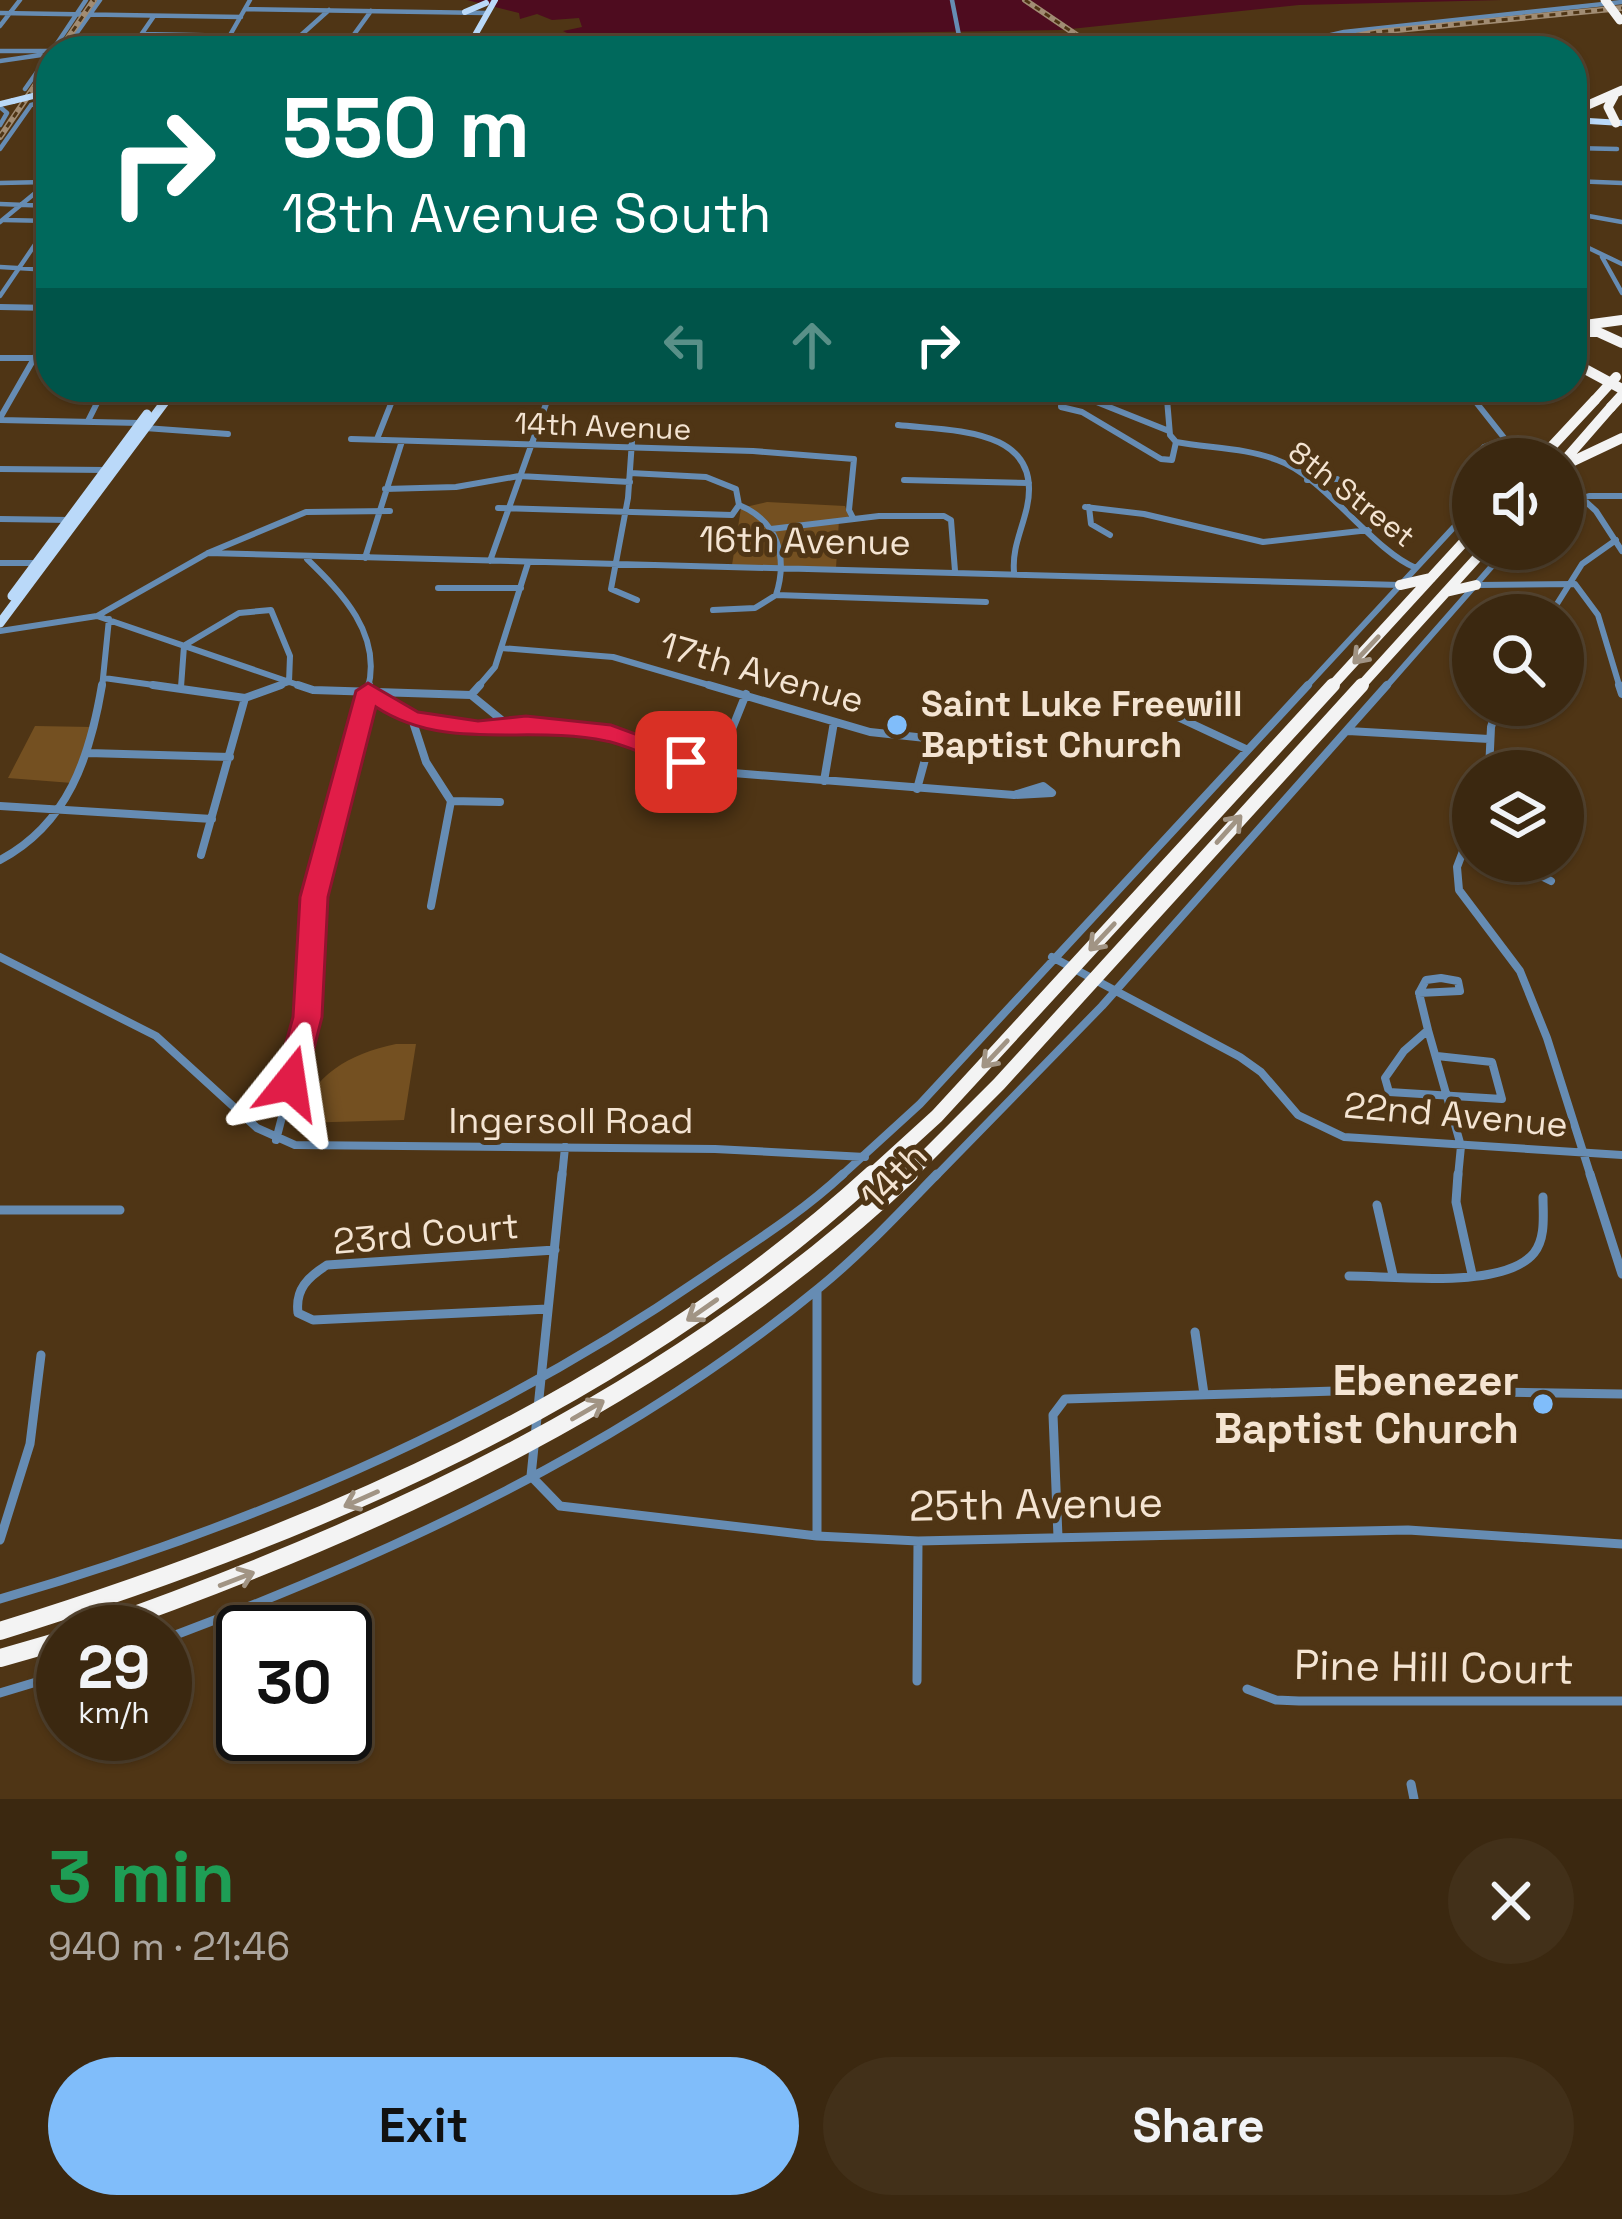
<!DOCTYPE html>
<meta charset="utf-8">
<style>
:root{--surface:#3b2810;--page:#423019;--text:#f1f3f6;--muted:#aca69f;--line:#544430;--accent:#80bdfa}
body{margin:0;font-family:"Space Grotesk",sans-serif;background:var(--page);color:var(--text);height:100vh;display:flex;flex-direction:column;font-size:45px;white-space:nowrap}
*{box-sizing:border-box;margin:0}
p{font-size:39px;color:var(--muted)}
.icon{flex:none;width:66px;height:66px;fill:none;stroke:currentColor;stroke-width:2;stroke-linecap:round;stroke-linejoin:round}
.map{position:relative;height:1799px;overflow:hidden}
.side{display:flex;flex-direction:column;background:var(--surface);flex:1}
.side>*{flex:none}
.banner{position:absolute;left:36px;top:36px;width:1551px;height:366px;border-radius:48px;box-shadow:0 3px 9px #0004,0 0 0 3px var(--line);background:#00695c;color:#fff;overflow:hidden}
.controls{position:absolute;left:1452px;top:438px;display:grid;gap:24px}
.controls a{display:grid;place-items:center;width:132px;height:132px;border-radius:50%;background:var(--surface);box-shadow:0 3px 9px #0004,0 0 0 3px var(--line);font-size:60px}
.speed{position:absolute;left:36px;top:1605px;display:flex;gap:24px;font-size:60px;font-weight:700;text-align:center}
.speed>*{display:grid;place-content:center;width:156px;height:156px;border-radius:50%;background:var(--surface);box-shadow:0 3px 9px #0004,0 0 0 3px var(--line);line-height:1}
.speed small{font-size:30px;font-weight:400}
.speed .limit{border:6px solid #111;border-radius:18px;background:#fff;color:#111}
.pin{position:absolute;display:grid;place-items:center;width:102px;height:102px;color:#fff;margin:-51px;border-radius:24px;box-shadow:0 6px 18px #0006}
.me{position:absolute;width:132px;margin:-66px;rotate:15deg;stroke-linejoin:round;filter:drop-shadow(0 0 9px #0008)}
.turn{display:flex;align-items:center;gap:42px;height:252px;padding:0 48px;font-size:54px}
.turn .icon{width:156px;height:156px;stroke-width:2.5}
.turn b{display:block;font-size:84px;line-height:102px}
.lanes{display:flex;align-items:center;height:114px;padding:0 48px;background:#0003;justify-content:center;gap:60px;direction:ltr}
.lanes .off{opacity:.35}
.round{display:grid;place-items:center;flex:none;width:126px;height:126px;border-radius:63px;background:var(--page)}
.headline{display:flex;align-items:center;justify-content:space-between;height:204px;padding:0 48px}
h1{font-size:72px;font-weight:700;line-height:90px;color:#1e9e55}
.cta{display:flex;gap:24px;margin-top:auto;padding:24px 48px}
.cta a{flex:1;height:138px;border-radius:72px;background:var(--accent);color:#111;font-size:48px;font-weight:700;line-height:138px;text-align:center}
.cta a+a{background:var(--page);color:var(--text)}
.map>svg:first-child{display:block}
.green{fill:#745021}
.water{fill:#4e0c1f}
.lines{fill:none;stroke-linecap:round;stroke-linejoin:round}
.stream{stroke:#4e0c1f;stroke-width:3}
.minor-far3{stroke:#668cb3;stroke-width:4.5}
.minor-far2{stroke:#668cb3;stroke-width:6}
.minor-far1{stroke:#668cb3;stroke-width:8}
.minor{stroke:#668cb3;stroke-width:9}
.major-far1{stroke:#bad9f9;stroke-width:6}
.major{stroke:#bad9f9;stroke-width:9}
.highway-far3{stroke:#f3f3f3;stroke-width:9}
.highway-far2{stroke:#f3f3f3;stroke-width:10}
.highway-far1{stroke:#f3f3f3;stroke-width:14}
.highway{stroke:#f3f3f3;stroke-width:18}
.rail-casing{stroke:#a18c73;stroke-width:6}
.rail{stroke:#4f3515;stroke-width:3;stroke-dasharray:6;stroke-linecap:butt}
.major-bridge{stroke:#bad9f9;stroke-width:6}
.highway-bridge-far1{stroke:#f3f3f3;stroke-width:9}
.highway-bridge{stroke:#f3f3f3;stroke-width:10}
.oneway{stroke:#a19484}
.route{fill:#e11d48;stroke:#92132f;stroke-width:3}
.poi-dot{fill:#80bdfa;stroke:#4f3515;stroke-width:4.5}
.labels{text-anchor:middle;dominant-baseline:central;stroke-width:10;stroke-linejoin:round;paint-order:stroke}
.far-street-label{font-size:30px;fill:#f4e4d2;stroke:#4f3515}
.street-label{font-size:36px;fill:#f4e4d2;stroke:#4f3515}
.poi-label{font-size:36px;font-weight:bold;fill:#f4e4d2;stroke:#4f3515;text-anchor:start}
.near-poi-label{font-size:42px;font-weight:bold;fill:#f4e4d2;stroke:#4f3515;text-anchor:end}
.near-street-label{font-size:42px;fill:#f4e4d2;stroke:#4f3515}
</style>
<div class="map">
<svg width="1622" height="1799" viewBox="0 0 1622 1799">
<rect width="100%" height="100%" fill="#4f3515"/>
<path class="green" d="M767,502L845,506L849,517L839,520L836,568L732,565L741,508Z
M35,726L92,727L72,783L8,778Z
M396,1044H416L404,1120L298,1123C312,1074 349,1054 396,1044Z"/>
<path class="water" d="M467,0H1502L1299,5L1061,30L658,36L567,33L563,31L582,27L579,18L552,20L537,14L520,19L519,13Z"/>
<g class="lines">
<path class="stream" d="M835,32L834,41L842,51"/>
<path class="minor-far3" d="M952,0L962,51
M245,9L486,13
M0,13L241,17
M0,26L20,0
M142,34L351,38
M300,36L329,10
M137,49L222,50
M137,49L134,45L154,16
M0,51H52
M52,51L86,0
M64,51L100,0
M221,51L250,0
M342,51L371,11
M1262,51L1344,32L1622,2
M0,61L41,55
M48,77L51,72
M25,89L51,52
M0,107L7,113L0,125
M1572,148L1617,149
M0,149L31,105L51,100
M1572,181L1622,183
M0,183L46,182
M0,204L51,206
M1572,213L1622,222
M4,220L51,221
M0,222L51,180
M1572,240L1622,264
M1602,257L1622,293
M0,267L51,270
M0,296L51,221"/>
<path class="minor-far2" d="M0,307L51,308
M0,358H34
M319,387L326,391L549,395
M1059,387L1169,431
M1166,387L1170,435L1176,442C1208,448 1247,448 1277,460C1324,476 1372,550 1416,568
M1214,387L1304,391L1338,387
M1464,387L1505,439L1532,459
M1062,388L1061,407L1082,412L1161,459L1172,460L1176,442
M1469,392L1490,387
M0,418L51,329
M0,420L140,423L145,428L228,434
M88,421L105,387
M898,425C952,431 1044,427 1027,507C1022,530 1012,548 1014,572
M633,427L628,498L611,589L637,600
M351,439L753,451L854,459L849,510L853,518
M377,439L396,391
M0,469L106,470
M630,473L706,477L736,489L739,505
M904,480L1029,483
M1307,480L1337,479
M1563,481L1596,511L1622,551
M385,489L456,487L519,476L630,482
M1473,492V458L1484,447L1505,439
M1563,504L1589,496H1622
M739,505C778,521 788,557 776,595
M1085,507L1144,514L1263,542L1369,530
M1089,507L1091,524L1110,535
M498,508L732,515L739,505
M0,519L70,520
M771,529L879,516H944L951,520L955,571
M208,553L1400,585
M365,558L402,441
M307,559C342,593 382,634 368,688
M490,561L552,387
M0,563H40
M1478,585L1575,584L1598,615L1620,688
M438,588H521
M713,610L755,608L776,595L986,602
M1550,615L1582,564L1616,540
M97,616L307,688
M0,631L97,616L208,553L306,512L390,511
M185,645L239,613L271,610L290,656L289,682
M501,648L613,657L719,688
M104,678L175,688
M181,687L184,646
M102,688L109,619
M272,688L289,682
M477,688L495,667L528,563
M1305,688L1467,513L1473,498
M1385,688L1507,549"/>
<path class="minor-far1" d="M153,685L245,698
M298,685L313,690L471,695
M709,685L870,732L1009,747
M1619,685L1622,694
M368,691L412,719L477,729L527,725L611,733L686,762L733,773L1014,795
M1124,692L1246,749
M471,695L480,685
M471,695L509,726
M245,698L281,685
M412,719L426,762L451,801
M1348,731L1489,739
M88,753L230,757
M723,771L730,734L746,694
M1489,771L1491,727L1498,705
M824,781L834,722
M1043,786L1052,793L1014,795Z
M917,789L930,741
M451,801L500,802
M0,806L212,819
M1473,825L1457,867L1459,890L1520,971L1547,1038L1591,1177
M201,855L245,698
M0,860C68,824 90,757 102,685
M1511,861L1551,881
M431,906L451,801
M0,957L156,1036L257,1128L295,1145L715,1149L865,1157
M1052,957L1240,1057L1261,1072L1298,1115L1344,1137L1622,1155
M1441,978L1458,981L1460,991L1419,993L1426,980Z
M1419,993L1428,1030L1404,1051L1385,1078L1389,1092L1502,1099L1492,1062L1437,1056
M1428,1030L1461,1146L1458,1177
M276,1140L308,1017L314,897L369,685
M562,1177L565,1147
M840,1177L920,1104L1308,685
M935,1177L1102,1006L1387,685"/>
<path class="minor" d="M562,1174L531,1476L560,1506L817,1536L918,1541L1408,1530L1622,1544
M1458,1174L1456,1202L1472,1274
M1590,1174L1622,1274
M1377,1205L1393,1275
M0,1210H120
M1349,1276C1394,1276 1504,1290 1534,1253C1546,1238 1543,1215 1543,1197
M817,1292V1536
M548,1309L313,1320L298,1313C295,1289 308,1277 327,1265L555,1250
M1195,1332L1204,1394
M1058,1537L1053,1415L1065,1399L1368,1390L1622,1394
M0,1540L30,1444L41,1355
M0,1599C248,1527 490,1424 703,1277C751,1244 800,1214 843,1174
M165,1639C397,1552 627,1446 819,1288C862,1253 899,1213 937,1174
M917,1681L918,1541
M1247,1689L1276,1700L1299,1701H1622
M0,1693L63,1674
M1411,1784L1414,1799"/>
<path class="major-far1" d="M465,12L486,3
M466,51L495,0
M0,104L13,101
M1572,120L1622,123"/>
<path class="major" d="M12,596L147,414
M0,623L176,387"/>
<path class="highway-far3" d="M1614,96L1608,107L1616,123
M1572,112L1622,90"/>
<path class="highway-far2" d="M1585,325L1622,320
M1572,332H1598L1622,343
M1572,362L1622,389
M1540,459L1595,400
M1563,462L1611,407
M1567,464L1622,438
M1400,585L1431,578
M1446,592L1476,585
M1330,688L1473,532
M1359,688L1485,549"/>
<path class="highway-far1" d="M870,1177L937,1116L1333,685
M906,1177L999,1084L1362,685"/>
<path class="highway" d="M0,1631C316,1533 625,1400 873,1174
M87,1632C384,1528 677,1392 909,1174
M0,1658L63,1640"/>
<g class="rail-casing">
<path id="rail" d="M1025,0L1081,38L1113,51
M59,51L94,0
M1276,51L1377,32L1622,8
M0,137L51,62"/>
</g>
<use href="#rail" class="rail"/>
<path class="major-bridge" d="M13,101L41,94"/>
<path class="highway-bridge-far1" d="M1605,0L1620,20"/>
<path class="highway-bridge" d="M1595,400L1616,377
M1611,407L1622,395"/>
</g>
<defs><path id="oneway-shaft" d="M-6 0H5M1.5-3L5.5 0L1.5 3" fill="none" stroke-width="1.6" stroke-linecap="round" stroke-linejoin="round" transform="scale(3)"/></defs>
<g class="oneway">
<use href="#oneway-shaft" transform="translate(1366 650) rotate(133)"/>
<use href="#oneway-shaft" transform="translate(1229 829) rotate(-48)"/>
<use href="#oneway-shaft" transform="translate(1102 937) rotate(133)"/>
<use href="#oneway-shaft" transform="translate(995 1054) rotate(133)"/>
<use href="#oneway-shaft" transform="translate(702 1310) rotate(145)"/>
<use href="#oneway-shaft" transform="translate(588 1410) rotate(-30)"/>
<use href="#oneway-shaft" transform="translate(361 1499) rotate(156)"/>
<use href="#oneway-shaft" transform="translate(237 1579) rotate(-21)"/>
</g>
<path class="route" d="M368,683L418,712L478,721L526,716L611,725L695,756L699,762L686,770C659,763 633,746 606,741C528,724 446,753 376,707L328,897L322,1017L305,1083L301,1091H280L275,1083L293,1017L300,897L356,691Z"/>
<g class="poi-dot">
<circle cx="897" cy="725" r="12"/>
<circle cx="1543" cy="1404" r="12"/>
</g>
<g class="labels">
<g class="far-street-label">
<text transform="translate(603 426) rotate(2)">14th Avenue</text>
<text transform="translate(1352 494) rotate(38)">8th Street</text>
</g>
<g class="street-label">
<text transform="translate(805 541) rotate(1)">16th Avenue</text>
<text transform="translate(762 673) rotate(16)">17th Avenue</text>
<text transform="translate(1456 1115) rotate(5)">22nd Avenue</text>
<text x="571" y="1121">Ingersoll Road</text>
<text transform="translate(894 1176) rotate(-45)">14th</text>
<text transform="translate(426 1234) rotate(-5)">23rd Court</text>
</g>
<g class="poi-label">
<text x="921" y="704">Saint Luke Freewill<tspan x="921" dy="41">Baptist Church</tspan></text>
</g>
<g class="near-poi-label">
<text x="1519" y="1380">Ebenezer<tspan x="1519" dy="48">Baptist Church</tspan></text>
</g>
<g class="near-street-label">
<text transform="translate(1036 1504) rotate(-1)">25th Avenue</text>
<text transform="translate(1434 1667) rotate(1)">Pine Hill Court</text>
</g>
</g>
</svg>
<div class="controls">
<a><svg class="icon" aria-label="sound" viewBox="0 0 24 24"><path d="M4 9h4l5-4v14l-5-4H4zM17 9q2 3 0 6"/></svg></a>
<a><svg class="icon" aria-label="search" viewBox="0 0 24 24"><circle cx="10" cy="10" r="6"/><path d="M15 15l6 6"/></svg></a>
<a><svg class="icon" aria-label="layers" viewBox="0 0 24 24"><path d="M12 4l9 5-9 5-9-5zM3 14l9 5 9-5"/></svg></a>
</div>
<div class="speed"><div>29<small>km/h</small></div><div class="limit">30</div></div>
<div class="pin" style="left:686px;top:762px;background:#d93025"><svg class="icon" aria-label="arrive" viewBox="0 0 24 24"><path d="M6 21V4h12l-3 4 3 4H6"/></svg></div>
<svg class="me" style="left:290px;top:1083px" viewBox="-20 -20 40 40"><path d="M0-17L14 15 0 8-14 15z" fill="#e11d48" stroke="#fff" stroke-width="4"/></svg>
<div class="banner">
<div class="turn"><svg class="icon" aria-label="right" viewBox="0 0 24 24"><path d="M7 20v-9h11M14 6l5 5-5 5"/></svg><div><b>550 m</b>18th Avenue South</div></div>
<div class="lanes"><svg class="icon off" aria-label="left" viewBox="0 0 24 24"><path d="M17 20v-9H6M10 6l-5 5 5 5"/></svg><svg class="icon off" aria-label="ahead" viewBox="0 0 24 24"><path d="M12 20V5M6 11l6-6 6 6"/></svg><svg class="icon" aria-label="right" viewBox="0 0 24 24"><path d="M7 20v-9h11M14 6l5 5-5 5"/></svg></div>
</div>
</div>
<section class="side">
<div class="headline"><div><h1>3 min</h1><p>940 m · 21:46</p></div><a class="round"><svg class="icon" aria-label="close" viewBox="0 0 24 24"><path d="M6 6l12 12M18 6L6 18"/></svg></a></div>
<div class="cta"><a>Exit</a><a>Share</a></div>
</section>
